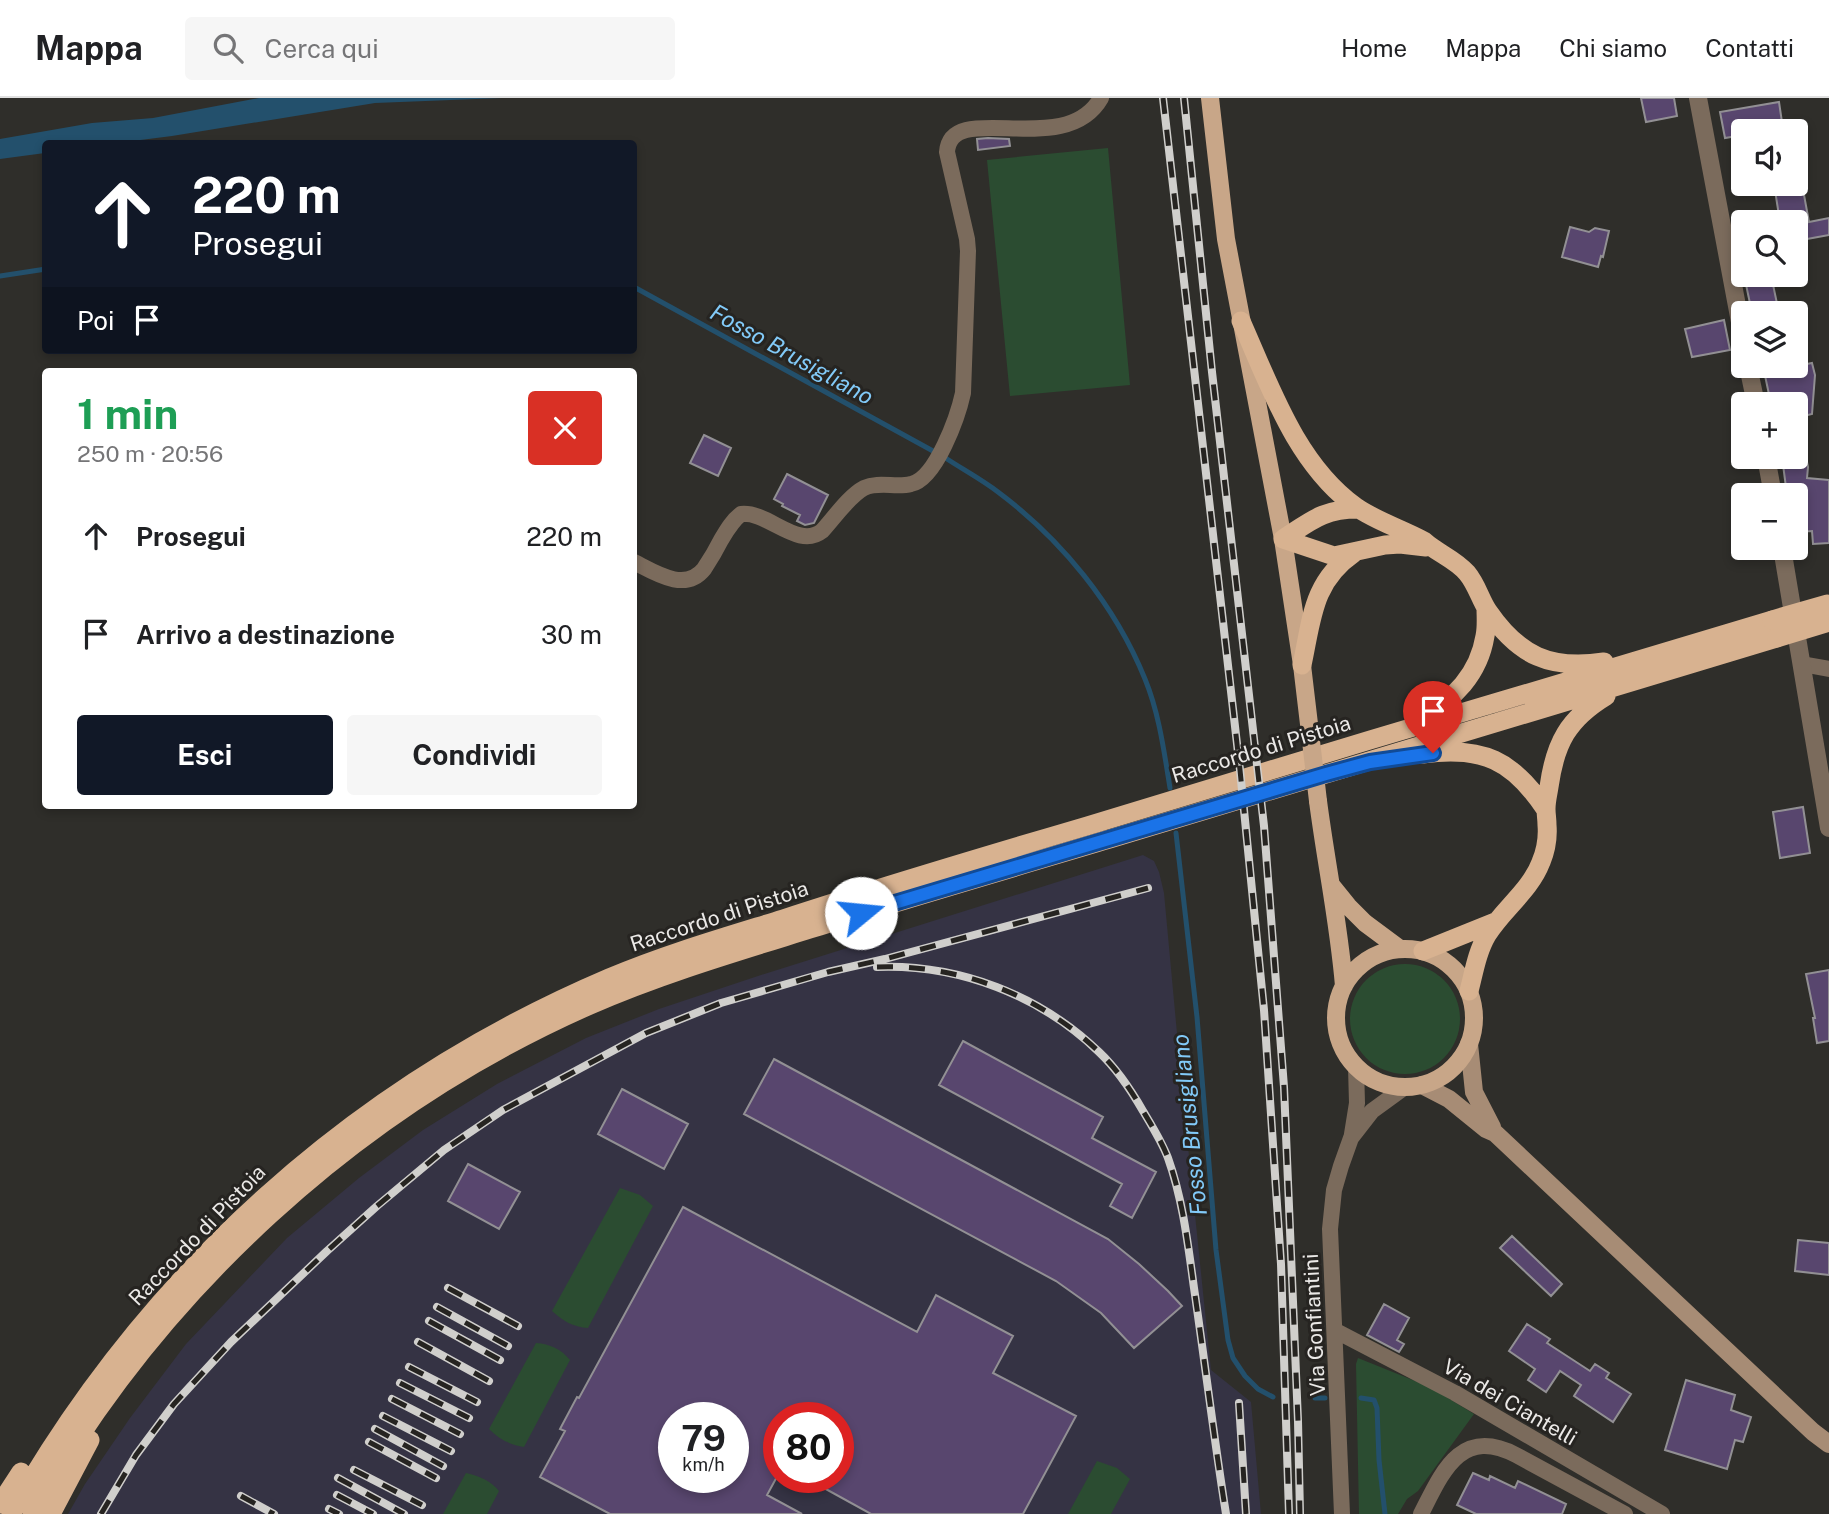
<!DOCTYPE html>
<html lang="it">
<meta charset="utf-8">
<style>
:root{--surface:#fff;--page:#f6f6f6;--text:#202124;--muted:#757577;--line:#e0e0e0;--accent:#111827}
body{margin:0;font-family:"Public Sans",sans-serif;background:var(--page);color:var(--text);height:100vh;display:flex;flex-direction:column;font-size:26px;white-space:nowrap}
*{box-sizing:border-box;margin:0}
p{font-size:23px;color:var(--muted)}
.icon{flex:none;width:38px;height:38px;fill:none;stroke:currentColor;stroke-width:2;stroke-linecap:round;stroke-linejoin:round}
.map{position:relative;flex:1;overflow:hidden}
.panel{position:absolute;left:42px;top:270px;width:595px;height:441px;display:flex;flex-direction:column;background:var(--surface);border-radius:7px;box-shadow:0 4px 10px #0003}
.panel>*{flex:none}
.top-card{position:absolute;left:42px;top:42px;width:595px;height:214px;border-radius:7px;box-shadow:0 4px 10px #0003;background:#111827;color:#fff;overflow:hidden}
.fabs{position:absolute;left:1731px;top:21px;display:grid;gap:14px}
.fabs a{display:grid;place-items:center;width:77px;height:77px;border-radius:7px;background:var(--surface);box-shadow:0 4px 10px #0003;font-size:35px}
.speed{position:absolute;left:658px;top:1304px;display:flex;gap:14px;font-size:35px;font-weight:700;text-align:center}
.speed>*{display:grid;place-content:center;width:91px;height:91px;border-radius:50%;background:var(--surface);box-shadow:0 4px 10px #0003;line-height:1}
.speed small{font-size:18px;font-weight:400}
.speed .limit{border:10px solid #d22;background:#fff;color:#111}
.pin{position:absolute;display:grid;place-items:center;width:60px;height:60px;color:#fff;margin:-72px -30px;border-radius:50% 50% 50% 0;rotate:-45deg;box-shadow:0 0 7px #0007}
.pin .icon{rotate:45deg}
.me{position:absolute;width:77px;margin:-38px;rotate:73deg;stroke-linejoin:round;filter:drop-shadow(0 0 5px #0008)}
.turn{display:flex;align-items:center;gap:24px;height:147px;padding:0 35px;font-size:32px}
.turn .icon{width:91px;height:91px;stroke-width:2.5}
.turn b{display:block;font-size:49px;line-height:60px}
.then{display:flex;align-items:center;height:66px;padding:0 35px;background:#0003;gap:14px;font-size:26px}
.round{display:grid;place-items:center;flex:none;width:74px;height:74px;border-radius:7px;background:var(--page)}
.head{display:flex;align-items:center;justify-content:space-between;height:119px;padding:0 35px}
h1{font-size:42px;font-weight:700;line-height:52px;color:#1e9e55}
.action{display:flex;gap:14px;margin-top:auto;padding:14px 35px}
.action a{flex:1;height:80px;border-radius:7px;background:var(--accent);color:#fff;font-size:28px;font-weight:700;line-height:80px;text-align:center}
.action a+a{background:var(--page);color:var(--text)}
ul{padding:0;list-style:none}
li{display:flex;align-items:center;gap:21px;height:98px;padding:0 35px}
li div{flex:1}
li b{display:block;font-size:26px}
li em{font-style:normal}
header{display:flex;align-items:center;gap:42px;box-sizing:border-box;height:98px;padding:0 35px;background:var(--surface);border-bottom:2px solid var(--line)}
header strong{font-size:33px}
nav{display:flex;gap:38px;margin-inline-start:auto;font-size:24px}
.search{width:490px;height:63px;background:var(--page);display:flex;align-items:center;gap:18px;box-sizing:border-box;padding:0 24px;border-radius:7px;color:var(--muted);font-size:26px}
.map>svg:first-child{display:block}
.industrial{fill:#353344;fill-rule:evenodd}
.green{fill:#2b4c31}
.water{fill:#23506c}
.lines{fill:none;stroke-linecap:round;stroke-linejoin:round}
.stream{stroke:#23506c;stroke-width:5}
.building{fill:#58466e;stroke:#929094;stroke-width:2;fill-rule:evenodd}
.minor{stroke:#7b6b5c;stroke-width:16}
.tertiary{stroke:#7b6b5c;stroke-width:18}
.secondary{stroke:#a78c75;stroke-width:18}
.primary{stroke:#c8a688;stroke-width:18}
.trunk{stroke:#d8b290;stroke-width:19}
.rail-casing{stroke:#d0cfcc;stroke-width:8}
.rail{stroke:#262421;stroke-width:5;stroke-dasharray:16;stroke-linecap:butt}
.primary-bridge{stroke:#c8a688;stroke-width:18}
.trunk-bridge{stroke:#d8b290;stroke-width:19}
.route-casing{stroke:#114b97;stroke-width:18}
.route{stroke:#1a73e8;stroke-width:12}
.labels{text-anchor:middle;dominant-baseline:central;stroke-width:6;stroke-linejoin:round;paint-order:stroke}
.street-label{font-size:21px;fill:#ebe9e7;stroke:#262421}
.water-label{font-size:23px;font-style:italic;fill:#82caf8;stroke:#262421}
</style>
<header>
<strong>Mappa</strong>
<div class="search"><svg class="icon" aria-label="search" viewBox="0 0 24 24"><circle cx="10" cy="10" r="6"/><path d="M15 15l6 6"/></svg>Cerca qui</div>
<nav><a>Home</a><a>Mappa</a><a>Chi siamo</a><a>Contatti</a></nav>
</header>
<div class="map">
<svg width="1829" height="1416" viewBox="0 0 1829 1416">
<rect width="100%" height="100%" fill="#2f2e2a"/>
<path class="industrial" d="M1143,757L1154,763L1159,774L1164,795L1183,1000L1211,1272L1251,1304L1261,1416H68L85,1386L130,1320L186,1246L287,1140L359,1080L423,1032L497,986L586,940L659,911L758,878ZM674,1320H733V1379H674ZM779,1320H838V1379H779Z"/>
<path class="green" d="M1108,50L1130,287L1010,298L987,62Z
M1350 921a55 55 0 1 1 110 0a55 55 0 1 1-110 0Z
M620,1090L640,1097L653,1108L588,1230C573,1229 563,1223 552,1213Z
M536,1245C550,1246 561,1251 570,1262L524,1349C510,1347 499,1341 489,1331Z
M1358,1260L1430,1289L1474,1316L1418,1393L1407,1401L1398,1416H1359L1356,1266Z
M1097,1363L1117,1370L1130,1381L1111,1416H1068Z
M466,1375C480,1378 491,1383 499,1393L487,1416H443Z"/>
<path class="water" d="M259,0H502L375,5L172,38L117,45L46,46L45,55L0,61V41L92,25L153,20Z"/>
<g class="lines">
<path class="stream" d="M0,178L46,171
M634,189L933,353
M944,359C962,371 981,381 998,394C1061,441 1115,507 1145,581C1159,615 1164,653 1170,690
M1176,735L1197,919L1216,1152L1228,1242L1233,1260L1245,1278L1258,1291L1273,1299
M1315,1300H1325
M1361,1300L1374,1302L1377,1310L1379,1362L1385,1416"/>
</g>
<path class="building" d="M1641,0H1674L1677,18L1646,24Z
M1779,4L1783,31L1768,33H1743V37L1725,40L1720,14Z
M988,40L1009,41L1010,48L978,52L977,41Z
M1774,86H1802L1809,124L1829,120V137L1796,143V124H1780Z
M1570,129L1589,134L1595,130L1609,133L1603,159L1601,158L1598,169L1562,159Z
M1744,177H1771L1779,215H1752Z
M1724,222L1730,252L1692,259L1685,231Z
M1812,265L1815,277L1812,316L1796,320V306H1771L1763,268H1797Z
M704,337L731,350L718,378L690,365Z
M1782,359H1806L1808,369L1807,380L1829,382V445L1813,446L1812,433L1796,434V397H1787Z
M787,376L828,397L814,425L805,427L797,423L800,417L782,408L783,406L774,401Z
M1803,709L1810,755L1780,760L1773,714Z
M1829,872V943L1817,945L1813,920H1815L1806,876Z
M963,943L1103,1019L1092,1040L1156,1074L1132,1120L1110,1108L1122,1086L939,987Z
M774,961L1108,1141L1139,1166L1168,1193L1182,1208L1134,1250L1101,1215L1056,1183L744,1016Z
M622,991L688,1026L664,1071L598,1036Z
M468,1066L520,1094L499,1131L448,1103Z
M683,1109L917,1234L936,1197L1013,1238L993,1275L1076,1318L1023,1416H871L804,1379H838V1320H779V1375L767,1397L802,1416H610L540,1379L565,1333L560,1331L577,1299L579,1300ZM674,1320H733V1379H674Z
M1512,1138L1562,1186L1551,1198L1500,1150Z
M1798,1142L1829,1145V1177L1795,1173Z
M1384,1206L1409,1220L1397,1242L1404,1246L1399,1254L1367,1237Z
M1527,1226L1550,1241L1547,1245L1590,1273L1595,1266L1609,1275L1606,1280L1631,1296L1613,1324L1574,1298L1581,1287L1560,1273L1546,1294L1528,1282L1535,1271L1509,1253Z
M1686,1282L1735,1297L1731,1312L1751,1319L1743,1344L1735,1342L1727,1371L1665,1352Z
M1473,1375L1489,1382L1490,1378L1515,1390L1518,1383L1566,1406L1562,1416H1476L1457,1407Z"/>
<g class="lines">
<path class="minor" d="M634,464C654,474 685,495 704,471C710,462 716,452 721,442C727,432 732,423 741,416C768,413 798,452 822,433C834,420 849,398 864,390C879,383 896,390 911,386C936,381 958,318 963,295L968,153L967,141L947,54C951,0 1065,63 1101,0
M1802,566L1829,571
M1352,1036L1357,1005L1356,969
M1336,1233L1455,1295L1662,1416
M1342,1416L1330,1131L1334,1092L1341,1068L1351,1040L1372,1013L1405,989
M1421,1416C1442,1375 1460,1328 1516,1357L1625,1416"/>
<path class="tertiary" d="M1698,0L1743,240
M1748,268L1756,306
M1766,359L1773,397
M1782,450L1829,730"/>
<path class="secondary" d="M1469,946L1474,994L1492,1029
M1422,987L1449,1001L1486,1031L1495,1035L1813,1334L1829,1346"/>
<path class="primary" d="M1210,0L1226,141L1283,441L1302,567L1311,643
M1318,703C1326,765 1339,826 1344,888
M1331,787L1348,808L1365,825L1400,851
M1336 920a69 69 0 1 1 138 0a69 69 0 1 1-138 0Z"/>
<path class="trunk" d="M1241,223C1270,288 1296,366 1356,409C1376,423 1402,431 1424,443C1437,455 1455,461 1467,475C1477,487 1480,501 1488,513C1519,558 1550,572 1604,564
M1283,441L1334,458L1385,447L1400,446L1426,449
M1283,441C1311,423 1323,411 1358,411
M1302,567C1312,521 1312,484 1354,455
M1421,618C1454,603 1479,575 1485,538C1487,529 1486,519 1486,510
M1423,656C1483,648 1513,662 1546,712
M1423,853L1495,824
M1469,893C1474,874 1477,854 1487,837C1503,811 1530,793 1541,764C1546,752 1548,739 1547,727C1547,721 1546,716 1546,711C1546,703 1548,696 1549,689C1555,645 1568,621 1606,598
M0,1406L21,1374
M11,1416C148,1175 353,989 609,880C666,856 725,839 783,821C884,788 985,758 1087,728C1181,700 1276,670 1370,642C1504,602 1639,563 1772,522
M32,1416C157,1193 356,1010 590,907C661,876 736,854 810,831C909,800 1009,771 1110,741C1332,675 1554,606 1777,540
M51,1416L90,1342"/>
<g class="rail-casing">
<path id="rail" d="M1163,0L1240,672L1264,912L1281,1166L1289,1416
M1184,0L1212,274L1264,728L1284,989L1298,1323L1300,1416
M877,869C959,866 1040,897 1099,954C1117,971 1131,992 1143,1013C1152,1028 1162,1044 1168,1060C1183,1102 1188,1147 1194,1190C1205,1265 1214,1341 1226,1416
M448,1190L518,1228
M437,1209L508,1248
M429,1223L500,1262
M418,1244L489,1283
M409,1269L477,1304
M400,1285L469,1320
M392,1301L460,1336
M1239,1305L1246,1416
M383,1318L451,1353
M375,1331L443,1368
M369,1344L436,1380
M354,1372L422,1407
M338,1380L404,1416
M337,1397L373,1416
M241,1398L274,1416
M329,1411L339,1416
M101,1416L136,1357L174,1306L231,1244L327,1153L377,1108L444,1052L503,1012L646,935L721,905L828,874L885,861L1148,790"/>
</g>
<use href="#rail" class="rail"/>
<path class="primary-bridge" d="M1311,643L1318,703"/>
<path class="trunk-bridge" d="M1772,522L1827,506
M1777,540L1829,524"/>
</g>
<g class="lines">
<g class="route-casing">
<path id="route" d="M861,815L1326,676L1370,664L1433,655"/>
</g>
<use href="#route" class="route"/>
</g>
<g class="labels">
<g class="street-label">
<text transform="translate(1261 651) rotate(-17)">Raccordo di Pistoia</text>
<text transform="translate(719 818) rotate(-18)">Raccordo di Pistoia</text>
<text transform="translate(197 1137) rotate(-46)">Raccordo di Pistoia</text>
<text transform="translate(1314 1227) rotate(-93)">Via Gonfiantini</text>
<text transform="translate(1510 1304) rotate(30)">Via dei Ciantelli</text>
</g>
<g class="water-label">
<text transform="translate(792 256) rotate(29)">Fosso Brusigliano</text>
<text transform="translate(1189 1027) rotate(-96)">Fosso Brusigliano</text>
</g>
</g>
</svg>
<div class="fabs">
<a><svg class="icon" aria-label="sound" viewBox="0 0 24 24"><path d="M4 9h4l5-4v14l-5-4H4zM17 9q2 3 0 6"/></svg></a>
<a><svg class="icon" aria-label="search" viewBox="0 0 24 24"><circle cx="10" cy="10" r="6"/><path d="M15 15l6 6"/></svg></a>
<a><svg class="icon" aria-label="layers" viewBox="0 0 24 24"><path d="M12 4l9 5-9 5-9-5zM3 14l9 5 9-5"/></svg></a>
<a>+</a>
<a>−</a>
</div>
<div class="speed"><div>79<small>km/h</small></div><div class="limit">80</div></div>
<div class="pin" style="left:1433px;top:655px;background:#d93025"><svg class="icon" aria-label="arrive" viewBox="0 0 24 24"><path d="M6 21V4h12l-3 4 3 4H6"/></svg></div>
<svg class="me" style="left:861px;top:815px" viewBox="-20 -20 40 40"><circle r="19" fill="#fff"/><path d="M0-13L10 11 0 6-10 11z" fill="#1a73e8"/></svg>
<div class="top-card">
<div class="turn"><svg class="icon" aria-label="ahead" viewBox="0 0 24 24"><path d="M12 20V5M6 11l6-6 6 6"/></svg><div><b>220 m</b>Prosegui</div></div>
<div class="then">Poi<svg class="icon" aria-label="arrive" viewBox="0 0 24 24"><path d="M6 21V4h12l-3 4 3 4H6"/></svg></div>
</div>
<section class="panel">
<div class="head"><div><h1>1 min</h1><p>250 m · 20:56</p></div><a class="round" style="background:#d93025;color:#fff"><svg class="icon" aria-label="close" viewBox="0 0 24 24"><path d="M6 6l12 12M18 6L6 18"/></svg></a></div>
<ul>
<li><svg class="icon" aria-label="ahead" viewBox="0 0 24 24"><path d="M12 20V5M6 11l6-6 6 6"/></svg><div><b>Prosegui</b></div><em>220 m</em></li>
<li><svg class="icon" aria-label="arrive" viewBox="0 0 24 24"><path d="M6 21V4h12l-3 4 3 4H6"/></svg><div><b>Arrivo a destinazione</b></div><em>30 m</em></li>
</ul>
<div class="action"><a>Esci</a><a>Condividi</a></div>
</section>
</div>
